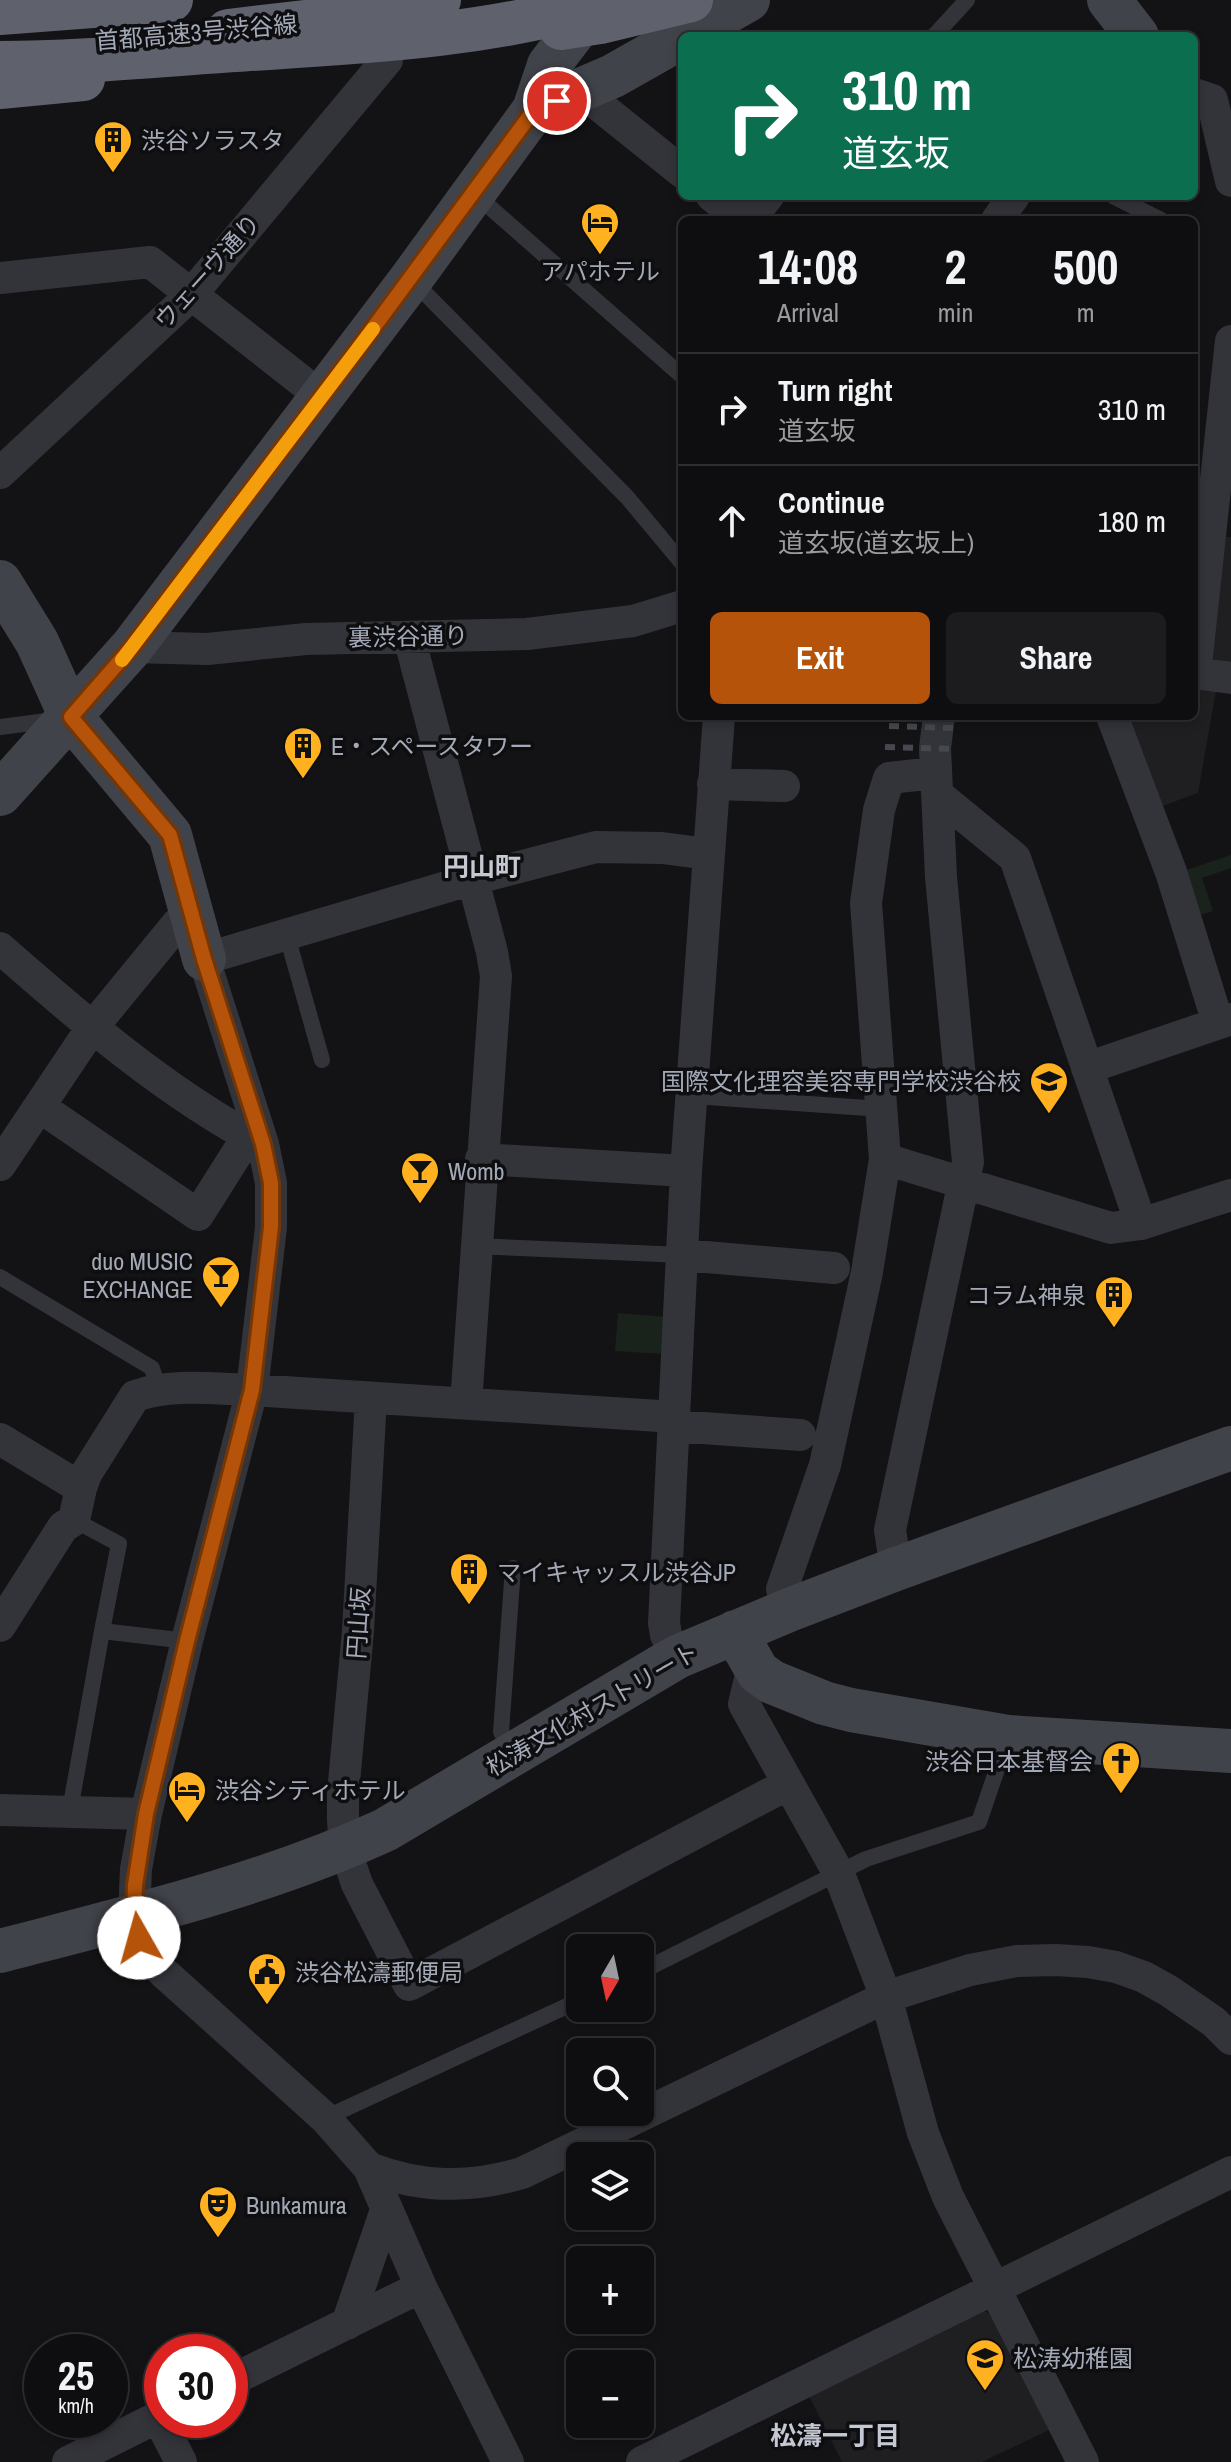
<!DOCTYPE html>
<meta charset="utf-8">
<style>
:root{--surface:#0e0e10;--page:#1c1c1e;--text:#f1f3f6;--muted:#9b9c9f;--line:#2e2e30;--accent:#b45309}
body{margin:0;font-family:"Archivo Narrow","Noto Sans JP",sans-serif;background:var(--page);color:var(--text);height:100vh;display:flex;flex-direction:column;font-size:30px;white-space:nowrap}
*{box-sizing:border-box;margin:0}
p{font-size:26px;color:var(--muted)}
.icon{flex:none;width:44px;height:44px;fill:none;stroke:currentColor;stroke-width:2;stroke-linecap:round;stroke-linejoin:round}
.map{position:relative;flex:1;overflow:hidden}
.side{position:absolute;left:678px;top:216px;width:520px;height:504px;display:flex;flex-direction:column;background:var(--surface);border-radius:12px;box-shadow:0 4px 12px #0003,0 0 0 2px var(--line)}
.side>*{flex:none}
.top-card{position:absolute;left:678px;top:32px;width:520px;height:168px;border-radius:12px;box-shadow:0 4px 12px #0003,0 0 0 2px var(--line);background:#0b6e4f;color:#fff;overflow:hidden}
.needle{width:52px;rotate:189deg}
.buttons{position:absolute;left:566px;top:1934px;display:grid;gap:16px}
.buttons a{display:grid;place-items:center;width:88px;height:88px;border-radius:12px;background:var(--surface);box-shadow:0 4px 12px #0003,0 0 0 2px var(--line);font-size:40px}
.speed{position:absolute;left:24px;top:2334px;display:flex;gap:16px;font-size:40px;font-weight:700;text-align:center}
.speed>*{display:grid;place-content:center;width:104px;height:104px;border-radius:50%;background:var(--surface);box-shadow:0 4px 12px #0003,0 0 0 2px var(--line);line-height:1}
.speed small{font-size:20px;font-weight:400}
.speed .limit{border:12px solid #d22;background:#fff;color:#111}
.pin{position:absolute;display:grid;place-items:center;width:68px;height:68px;color:#fff;margin:-34px;border:4px solid #fff;border-radius:50%;box-shadow:0 2px 8px #0007}
.me{position:absolute;width:88px;margin:-44px;rotate:353deg;stroke-linejoin:round;filter:drop-shadow(0 0 6px #0008)}
.turn{display:flex;align-items:center;gap:28px;height:168px;padding:0 32px;font-size:36px}
.turn .icon{width:104px;height:104px;stroke-width:2.5}
.turn b{display:block;font-size:56px;line-height:68px}
.eta{display:flex;justify-content:space-evenly;align-items:center;height:136px;text-align:center}
.eta b{font-size:48px;font-weight:700;line-height:56px}
.action{display:flex;gap:16px;margin-top:auto;padding:16px 32px}
.action a{flex:1;height:92px;border-radius:12px;background:var(--accent);color:#fff;font-size:32px;font-weight:700;line-height:92px;text-align:center}
.action a+a{background:var(--page);color:var(--text)}
ul{padding:0;list-style:none}
li{display:flex;align-items:center;gap:24px;height:112px;padding:0 32px;border-top:2px solid var(--line)}
li div{flex:1}
li b{display:block;font-size:30px}
li em{font-style:normal}
.map>svg:first-child{display:block}
.built{fill:#1f1f22}
.green{fill:#1a231b}
.lines{fill:none;stroke-linecap:round;stroke-linejoin:round}
.lane{stroke:#33343a;stroke-width:16}
.street{stroke:#33343a;stroke-width:32}
.secondary{stroke:#41434a;stroke-width:44}
.highway{stroke:#5f626c;stroke-width:44}
.rail{stroke:#46484f;stroke-width:6;stroke-dasharray:10 8;stroke-linecap:butt}
.highway-bridge{stroke:#5f626c;stroke-width:44}
.route-casing{stroke:#753606;stroke-width:20}
.route{stroke:#b45309;stroke-width:14}
.slow{stroke:#f59e0b;stroke-width:14}
.labels{text-anchor:middle;dominant-baseline:central;stroke-width:7;stroke-linejoin:round;paint-order:stroke}
.street-label{font-size:24px;fill:#a3a9b7;stroke:#0e0e10}
.poi-label{font-size:24px;fill:#a3a9b7;stroke:#0e0e10;text-anchor:start}
.neighbourhood-label{font-size:26px;font-weight:bold;fill:#c4c8d2;stroke:#0e0e10}
</style>
<div class="map">
<svg width="1231" height="2462" viewBox="0 0 1231 2462">
<rect width="100%" height="100%" fill="#131315"/>
<path class="built" d="M1220,537H1231V668L1203,664Z
M1194,682L1217,685L1198,793L1157,808L1121,716H1194Z
M982,2310L997,2317L1049,2430L982,2462H842L807,2392Z"/>
<path class="green" d="M1231,855V868L1202,878L1213,911L1196,916L1181,872Z
M618,1313L667,1317L665,1354L615,1351Z"/>
<g class="lines">
<path class="lane" d="M934,36L967,0
M476,195L682,376
M1113,196L1161,220
M412,280L627,497L682,563
M0,727L54,720
M287,936L322,1060
M693,1096L882,1109
M475,1246L683,1255
M0,1277L152,1368L159,1391
M74,1520L119,1544L102,1631
M513,1568L501,1732L513,1751
M70,1810L102,1631L187,1641
M640,1972L866,1859L979,1822L1007,1740
M325,2118L580,2000"/>
<path class="street" d="M581,91L682,172
M1194,94L1212,100L1231,181
M712,196L742,220
M749,220L768,196
M997,220L1014,196
M0,278L150,262L322,397
M0,473L190,296L387,60L386,48
M409,637L492,952L496,976L466,1403
M132,647L207,649L306,639L527,634L633,621L682,606
M1194,673L1231,678
M1195,674L1231,341
M1112,716L1171,872L1218,1023
M713,784L784,786
M937,794L1015,858L1141,1224
M0,948C82,1020 166,1093 263,1144
M1087,1068L1231,1019
M40,1107L198,1215L248,1136
M481,1159L686,1171
M885,1159L1111,1228L1141,1224L1231,1195
M0,1165L91,1029L178,923L194,919
M683,1255L834,1268
M371,1398L358,1631L343,1793V1820L345,1848L357,1884L409,1985L788,1784
M675,1426L800,1435
M0,1439L81,1488
M896,1569L890,1530L968,1162L941,877L935,748L939,716
M789,1610L782,1589L825,1465L867,1272L885,1159L866,903L879,810L889,778L935,773
M0,1626L63,1527L74,1520L81,1488L86,1474L135,1396C171,1383 215,1389 252,1390L675,1417
M677,1657L666,1635L664,1623L686,1171L719,716
M758,1672L750,1679L744,1704L839,1874L886,1997L923,2133L948,2197L1083,2462
M0,1810L146,1814
M369,2168C420,2188 469,2189 522,2173L886,1997L970,1970L1017,1961L1056,1960L1088,1962L1116,1967L1144,1977L1169,1991L1214,2022L1231,2039
M347,2324L386,2210
M230,2381L421,2287
M158,2417L181,2462
M68,2462L162,2415
M508,2462L421,2287L369,2168L325,2118L163,1972L149,1956L139,1938L134,1916L136,1869L146,1814L187,1641L252,1390L271,1227V1183L263,1144L204,959L473,879L596,847L662,848L708,854
M642,2462L1231,2172"/>
<path class="secondary" d="M1109,0L1137,36
M685,36L748,0
M534,110L613,76L682,37
M0,582L37,642L71,717L170,835L204,959
M0,794L132,647L411,279L534,110L549,65L597,2
M735,1632L758,1672L772,1682L824,1703L851,1710L1008,1737L1231,1751
M0,1951C130,1917 262,1886 385,1830L677,1657L789,1610L896,1569L1231,1448"/>
<path class="highway" d="M0,13L171,0
M561,28L600,22L691,0
M228,31L331,19L439,0
M0,87L83,79"/>
<path class="rail" d="M889,726L955,728
M885,747L954,749"/>
<path class="highway-bridge" d="M0,63C79,63 158,55 236,50C361,42 487,37 608,0"/>
</g>
<g class="lines">
<g class="route-casing">
<path id="route" d="M139,1938L134,1916L135,1885L146,1814L187,1641L252,1390L271,1227V1183L263,1144L204,959L170,835L71,717L132,647L357,350L534,110L557,101"/>
</g>
<use href="#route" class="route"/>
<path class="slow" d="M122,660L373,329"/>
</g>
<defs>
<g id="building-pin" transform="scale(2)"><path d="M0 17L-7.5 6A9.5 9.5 0 1 1 7.5 6Z" fill="#ffb120" stroke="#0e0e10"/><path d="M-4-6H4V6H1V3H-1V6H-4ZM-2.5-4.3h1.7v1.8h-1.7ZM.8-4.3h1.7v1.8H.8ZM-2.5-1h1.7V.8h-1.7ZM.8-1h1.7V.8H.8Z" fill="#111"/></g>
<g id="hotel-pin" transform="scale(2)"><path d="M0 17L-7.5 6A9.5 9.5 0 1 1 7.5 6Z" fill="#ffb120" stroke="#0e0e10"/><path d="M-6-4.5h1.5V1H6V5H4.5V3h-9V5H-6ZM-4 0a1.8 1.8 0 1 1 3.6 0ZM.5 0V-2.5h3Q6-2.5 6 0Z" fill="#111"/></g>
<g id="university-pin" transform="scale(2)"><path d="M0 17L-7.5 6A9.5 9.5 0 1 1 7.5 6Z" fill="#ffb120" stroke="#0e0e10"/><path d="M0-5L7-2L0 1L-7-2ZM-4 1L0 2.5L4 1V4Q0 6-4 4Z" fill="#111"/></g>
<g id="bar-pin" transform="scale(2)"><path d="M0 17L-7.5 6A9.5 9.5 0 1 1 7.5 6Z" fill="#ffb120" stroke="#0e0e10"/><path d="M-6-5H6L.8 .8V4.5H3.5V6h-7V4.5H-.8V.8Z" fill="#111"/></g>
<g id="church-pin" transform="scale(2)"><path d="M0 17L-7.5 6A9.5 9.5 0 1 1 7.5 6Z" fill="#ffb120" stroke="#0e0e10"/><path d="M-1.2-6h2.4v3.5h3.3v2.4h-3.3V6h-2.4V-.1h-3.3v-2.4h3.3Z" fill="#111"/></g>
<g id="civic-pin" transform="scale(2)"><path d="M0 17L-7.5 6A9.5 9.5 0 1 1 7.5 6Z" fill="#ffb120" stroke="#0e0e10"/><path d="M-.6-6.5H3V-4.5H.6V-3L4-1V1h2V6H-6V1h2V-1L-.6-3ZM-1.2 2.5V6h2.4V2.5Z" fill="#111"/></g>
<g id="theatre-pin" transform="scale(2)"><path d="M0 17L-7.5 6A9.5 9.5 0 1 1 7.5 6Z" fill="#ffb120" stroke="#0e0e10"/><path d="M-5-5.5Q0-4 5-5.5V0Q5 5 0 6Q-5 5-5 0ZM-3.3-2.5H-1v1.5H-3.3ZM1-2.5H3.3v1.5H1ZM-2.8 1Q0 5.5 2.8 1Z" fill="#111"/></g>
<g id="school-pin" transform="scale(2)"><path d="M0 17L-7.5 6A9.5 9.5 0 1 1 7.5 6Z" fill="#ffb120" stroke="#0e0e10"/><path d="M0-5L7-2L0 1L-7-2ZM-4 1L0 2.5L4 1V4Q0 6-4 4Z" fill="#111"/></g>
</defs>
<g fill-rule="evenodd">
<use href="#building-pin" x="113" y="140"/>
<use href="#hotel-pin" x="600" y="222"/>
<use href="#building-pin" x="303" y="746"/>
<use href="#university-pin" x="1049" y="1081"/>
<use href="#bar-pin" x="420" y="1171"/>
<use href="#bar-pin" x="221" y="1275"/>
<use href="#building-pin" x="1114" y="1295"/>
<use href="#building-pin" x="469" y="1572"/>
<use href="#church-pin" x="1121" y="1761"/>
<use href="#hotel-pin" x="187" y="1790"/>
<use href="#civic-pin" x="267" y="1972"/>
<use href="#theatre-pin" x="218" y="2205"/>
<use href="#school-pin" x="985" y="2358"/>
</g>
<g class="labels">
<g class="street-label">
<text transform="translate(196 32) rotate(-5)">首都高速3号渋谷線</text>
<text transform="translate(207 271) rotate(-48)">ウェーヴ通り</text>
<text transform="translate(408 636) rotate(-1)">裏渋谷通り</text>
<text transform="translate(358 1623) rotate(-86)">円山坂</text>
<text transform="translate(592 1709) rotate(-30)">松涛文化村ストリート</text>
</g>
<g class="poi-label">
<text x="141" y="140">渋谷ソラスタ</text>
<text x="600" y="271" text-anchor="middle">アパホテル</text>
<text x="331" y="746">E・スペースタワー</text>
<text x="1021" y="1081" text-anchor="end">国際文化理容美容専門学校渋谷校</text>
<text x="448" y="1171">Womb</text>
<text x="193" y="1261" text-anchor="end">duo MUSIC<tspan x="193" dy="28">EXCHANGE</tspan></text>
<text x="1086" y="1295" text-anchor="end">コラム神泉</text>
<text x="497" y="1572">マイキャッスル渋谷JP</text>
<text x="1093" y="1761" text-anchor="end">渋谷日本基督会</text>
<text x="215" y="1790">渋谷シティホテル</text>
<text x="295" y="1972">渋谷松濤郵便局</text>
<text x="246" y="2205">Bunkamura</text>
<text x="1013" y="2358">松涛幼稚園</text>
</g>
<g class="neighbourhood-label">
<text x="482" y="866">円山町</text>
<text x="835" y="2435">松濤一丁目</text>
</g>
</g>
</svg>
<div class="buttons">
<a><svg class="needle" viewBox="-14 -14 28 28"><path d="M0-13l5 13h-10z" fill="#e53935"/><path d="M0 13l5-13h-10z" fill="#9b9c9f"/></svg></a>
<a><svg class="icon" aria-label="search" viewBox="0 0 24 24"><circle cx="10" cy="10" r="6"/><path d="M15 15l6 6"/></svg></a>
<a><svg class="icon" aria-label="layers" viewBox="0 0 24 24"><path d="M12 4l9 5-9 5-9-5zM3 14l9 5 9-5"/></svg></a>
<a>+</a>
<a>−</a>
</div>
<div class="speed"><div>25<small>km/h</small></div><div class="limit">30</div></div>
<div class="pin" style="left:557px;top:101px;background:#d93025"><svg class="icon" aria-label="arrive" viewBox="0 0 24 24"><path d="M6 21V4h12l-3 4 3 4H6"/></svg></div>
<svg class="me" style="left:139px;top:1938px" viewBox="-20 -20 40 40"><circle r="19" fill="#fff"/><path d="M0-13L10 11 0 6-10 11z" fill="#b45309"/></svg>
<div class="top-card">
<div class="turn"><svg class="icon" aria-label="right" viewBox="0 0 24 24"><path d="M7 20v-9h11M14 6l5 5-5 5"/></svg><div><b>310 m</b>道玄坂</div></div>
</div>
<section class="side">
<div class="eta">
<div><b>14:08</b><p>Arrival</p></div>
<div><b>2</b><p>min</p></div>
<div><b>500</b><p>m</p></div>
</div>
<ul>
<li><svg class="icon" aria-label="right" viewBox="0 0 24 24"><path d="M7 20v-9h11M14 6l5 5-5 5"/></svg><div><b>Turn right</b><p>道玄坂</p></div><em>310 m</em></li>
<li><svg class="icon" aria-label="ahead" viewBox="0 0 24 24"><path d="M12 20V5M6 11l6-6 6 6"/></svg><div><b>Continue</b><p>道玄坂(道玄坂上)</p></div><em>180 m</em></li>
</ul>
<div class="action"><a>Exit</a><a>Share</a></div>
</section>
</div>
